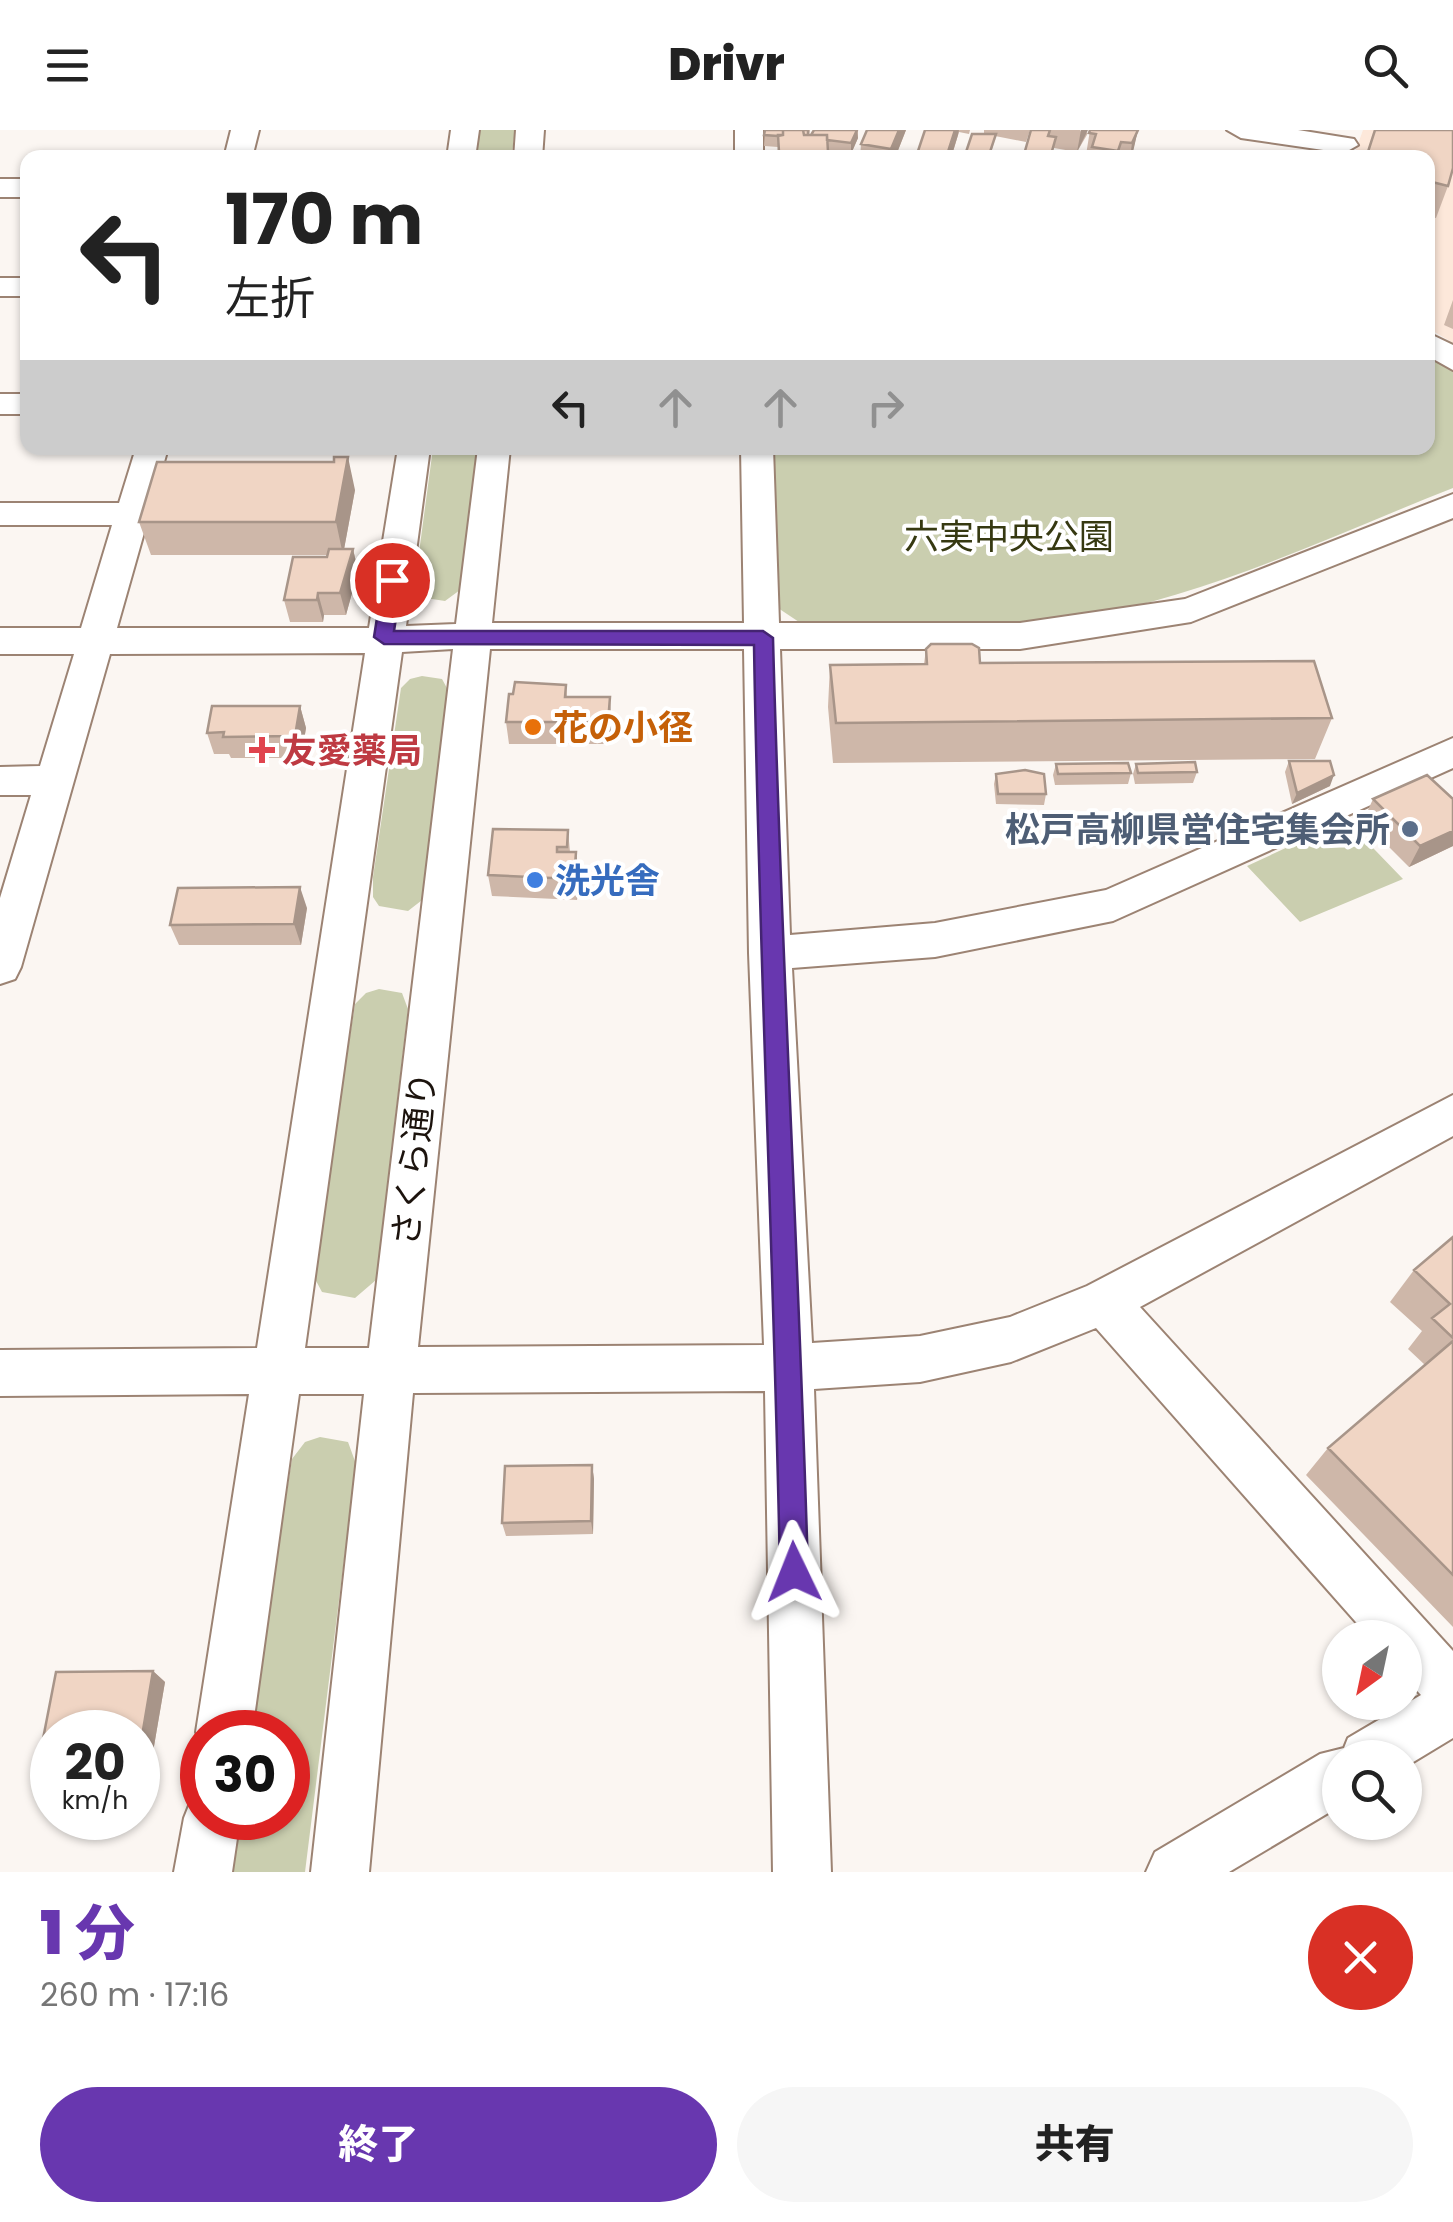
<!DOCTYPE html>
<html lang="ja">
<meta charset="utf-8">
<style>
:root{--surface:#fff;--page:#f6f6f6;--text:#222;--muted:#767676;--accent:#6837af}
body{margin:0;font-family:Poppins,"Noto Sans JP",sans-serif;background:var(--page);color:var(--text);height:100vh;display:flex;flex-direction:column;font-size:38px;white-space:nowrap}
*{box-sizing:border-box;margin:0}
p{font-size:32px;color:var(--muted)}
.icon{flex:none;width:55px;height:55px;fill:none;stroke:currentColor;stroke-width:2;stroke-linecap:round;stroke-linejoin:round}
.map{position:relative;height:1742px;overflow:hidden}
.details{display:flex;flex-direction:column;background:var(--surface);flex:1}
.details>*{flex:none}
.hud{position:absolute;left:20px;top:20px;width:1415px;height:305px;border-radius:20px;box-shadow:0 2px 8px #0004;background:#fff;color:var(--text);overflow:hidden}
.needle{width:65px;rotate:213deg}
.tools{position:absolute;left:1322px;top:1490px;display:grid;gap:20px}
.tools a{display:grid;place-items:center;width:100px;height:100px;border-radius:50%;background:var(--surface);box-shadow:0 2px 8px #0004;font-size:50px}
.speed{position:absolute;left:30px;top:1580px;display:flex;gap:20px;font-size:50px;font-weight:700;text-align:center}
.speed>*{display:grid;place-content:center;width:130px;height:130px;border-radius:50%;background:var(--surface);box-shadow:0 2px 8px #0004;line-height:1}
.speed small{font-size:25px;font-weight:400}
.speed .limit{border:15px solid #d22;background:#fff;color:#111}
.pin{position:absolute;display:grid;place-items:center;width:85px;height:85px;color:#fff;margin:-42px;border:5px solid #fff;border-radius:50%;box-shadow:0 2px 10px #0007}
.me{position:absolute;width:110px;margin:-55px;rotate:358deg;stroke-linejoin:round;filter:drop-shadow(0 0 8px #0008)}
.turn{display:flex;align-items:center;gap:35px;height:210px;padding:0 40px;font-size:45px}
.turn .icon{width:130px;height:130px;stroke-width:2.5}
.turn b{display:block;font-size:70px;line-height:85px}
.lanes{display:flex;align-items:center;height:95px;padding:0 40px;background:#0003;justify-content:center;gap:50px;direction:ltr}
.lanes .off{opacity:.35}
.round{display:grid;place-items:center;flex:none;width:105px;height:105px;border-radius:52px;background:var(--page)}
.head{display:flex;align-items:center;justify-content:space-between;height:170px;padding:0 40px}
h1{font-size:60px;font-weight:800;line-height:75px;color:var(--accent)}
.cta{display:flex;gap:20px;margin-top:auto;padding:20px 40px}
.cta a{flex:1;height:115px;border-radius:60px;background:var(--accent);color:#fff;font-size:40px;font-weight:800;line-height:115px;text-align:center}
.cta a+a{background:var(--page);color:var(--text)}
header{display:flex;justify-content:space-between;align-items:center;height:130px;padding:0 40px;background:var(--surface);font-size:45px;font-weight:800}
.map>svg:first-child{display:block}
.built{fill:#fde8da}
.green{fill:#caceaf}
.lines{fill:none;stroke-linecap:round;stroke-linejoin:round}
.minor-casing{stroke:#9c8373;stroke-width:4}
.minor{fill:#fff;fill-rule:evenodd}
.wall{fill:#ceb7a9}
.shaded-wall{fill:#a89589}
.building{fill:#f0d5c4;stroke:#a89589;stroke-width:2.5}
.route{fill:#6837af;stroke:#442472;stroke-width:2.5}
.food-dot{fill:#e8710a;stroke:#fff;stroke-width:4}
.health-dot{fill:#e0444e;stroke:#fff;stroke-width:4}
.service-dot{fill:#5c6f8a;stroke:#fff;stroke-width:4}
.shop-dot{fill:#3f7fe0;stroke:#fff;stroke-width:4}
.labels{text-anchor:middle;dominant-baseline:central;stroke-width:8;stroke-linejoin:round;paint-order:stroke}
.park-label{font-size:35px;fill:#363911;stroke:#fff}
.food-label{font-size:35px;font-weight:bold;fill:#c56008;stroke:#fff;text-anchor:start}
.health-label{font-size:35px;font-weight:bold;fill:#be3a42;stroke:#fff;text-anchor:start}
.service-label{font-size:35px;font-weight:bold;fill:#4e5e75;stroke:#fff;text-anchor:end}
.shop-label{font-size:35px;font-weight:bold;fill:#366cbe;stroke:#fff;text-anchor:start}
.street-label{font-size:35px;fill:#1c130d;stroke:#fff}
</style>
<header><svg class="icon" aria-label="menu" viewBox="0 0 24 24"><path d="M4 6h16M4 12h16M4 18h16"/></svg>Drivr<svg class="icon" aria-label="search" viewBox="0 0 24 24"><circle cx="10" cy="10" r="6"/><path d="M15 15l6 6"/></svg></header>
<div class="map">
<svg width="1453" height="1742" viewBox="0 0 1453 1742">
<rect width="100%" height="100%" fill="#fbf6f2"/>
<path class="built" d="M1363,0H1453V213L1428,198V28H1353Z"/>
<path class="green" d="M478,0H515L512,24L507,27H479L475,15Z
M1428,225L1453,241V358C1333,405 1207,467 1080,487C989,502 891,492 799,492L775,476L770,318H1428Z
M433,318H477L460,460L445,471L419,467L414,460Z
M422,546L442,549L448,560L426,767L408,781L379,776L373,767V747L401,558L410,549Z
M1346,690L1403,749L1300,792L1247,736Z
M379,859L402,863L408,879L376,1150L355,1168L322,1162L315,1149L316,1123L355,874L366,863Z
M320,1307L348,1312L356,1334L305,1742H227L236,1688H288V1602H249L292,1329L305,1312Z"/>
<g class="lines">
<g class="minor-casing">
<path id="minor" d="M231,0H259L252,28H224Z
M451,0H479L475,28H447Z
M516,0H544L542,28H514Z
M735,0H763V28H735Z
M1227,0H1298L1354,9L1358,15L1344,23L1241,8Z
M0,49H28V67H0Z
M0,148H28V166H0Z
M1428,203L1453,215V240L1428,226Z
M0,264H28V284H0Z
M136,318H168L117,498H369L398,318H430L406,496L456,494L478,318H510L492,493H744L741,318H773L779,493H1020L1185,469L1453,364V388L1191,492L1020,519H780L790,805L935,793L1106,760L1453,608V638L1113,791L935,827L792,838L812,1213L920,1206L1010,1187L1087,1156L1453,965V1006L1140,1177L1453,1521V1608L1405,1637V1628H1340V1676L1229,1742H1146L1155,1722L1320,1624L1344,1618L1348,1608L1421,1565L1405,1548V1508H1370L1096,1198L1011,1232L920,1252L814,1259L831,1742H773L765,1261L413,1263L369,1742H311L364,1264H299L252,1602H202V1617L196,1602L249,1264L0,1266V1220L257,1218L365,523L110,524L21,837L15,849L0,854V768L31,665H0V637L40,636L74,524H0V498H81L112,395H0V373H119ZM453,519L369,1218H305L402,522ZM490,519H744L749,823L764,1215L418,1217Z
M202,1664V1688H240L232,1742H174L184,1688L192,1668Z"/>
</g>
<use href="#minor" class="minor"/>
</g>
<path class="wall" d="M765,0H810L809,5H811L814,0H858V8L851,24L828,21V28H777L778,17L764,16Z
M867,0H906L895,28H860L861,14Z
M925,0H970L969,4L959,2L951,28H917Z
M984,0H1030L1026,12L995,6L990,28H964L984,4Z
M1031,0H1081L1080,1L1088,3L1077,22L1054,18Z
M1090,0H1138L1131,28H1090V26L1086,25Z
M1428,28L1448,56L1436,88L1428,87Z
M1453,170V199L1444,195Z
M355,360L344,419H353L358,441L346,485H324L323,492H290L284,470L327,425H151L139,392Z
M926,519L980,533L1332,588L1315,629L833,633L828,577L830,535L924,534Z
M566,555L567,567L611,589L610,614H509L506,592Z
M300,576L306,598L301,628H231L229,624H214L207,603Z
M1289,631L1330,656L1292,674L1285,642Z
M1056,634L1131,643L1128,654L1055,655L1053,645Z
M1136,634L1197,642L1193,653L1135,654L1133,644Z
M996,644L1046,664L1044,675L996,674L994,654Z
M1373,669H1453V716L1409,737L1363,691Z
M568,700L570,722L579,743L577,770L492,766L488,745Z
M307,778L301,815H179L170,795Z
M1453,1107V1497L1306,1345L1328,1318L1425,1235L1408,1219L1422,1201L1390,1172L1414,1140Z
M592,1335L594,1349L593,1404L506,1406L502,1393Z
M153,1541L165,1552L153,1622H138V1602H52V1621L42,1614L56,1542Z"/>
<path class="shaded-wall" d="M857,0L858,8L851,24V13Z
M899,0H906L895,28H891V19Z
M955,0H959L958,5L951,28H946Z
M1081,0H1088L1077,22Z
M1138,0L1133,22L1131,28H1130L1132,13Z
M348,327L355,360L343,425L336,392Z
M353,419L358,441L346,485L340,463Z
M318,463L324,485L323,492L317,470Z
M610,567L611,589L610,614L608,592Z
M300,576L306,598L301,628L295,606Z
M1334,645L1330,656L1292,674L1297,663Z
M1453,701V716L1409,737L1420,716Z
M576,722L579,743L577,770L574,749Z
M300,757L307,778L301,815L294,794Z
M592,1335L594,1349L593,1404L591,1391Z
M153,1541L165,1552L153,1622L141,1612Z"/>
<path class="building" d="M765,0H808V5H804L803,0H783V5L778,6L764,5Z
M783,0H803L804,5H827L828,22H779L778,5H783Z
M814,0H857L851,13L827,10V5H811Z
M867,0H899L891,19L861,14Z
M925,0H955L947,25L918,21Z
M1031,0H1050L1048,6L1056,7L1050,28H1023Z
M1090,0H1138L1132,13L1121,12L1118,21L1092,17L1096,4L1089,3Z
M1375,0H1453V38L1448,56L1428,51V28H1366Z
M972,4H996L988,28H964Z
M334,327H348L336,392H139L157,332H334Z
M329,419H353L340,463H318L317,470H284L293,427H327Z
M931,514H972L979,518L980,533L1314,531L1332,588L836,593L830,535L927,534L926,519Z
M515,552L566,555L565,567H610L608,592H506L509,564H513Z
M212,576H300L295,606L223,607L224,602L207,603Z
M1289,631H1330L1334,645L1297,663Z
M1195,632L1197,642L1138,643L1136,634Z
M1128,633L1131,643L1058,644L1056,634Z
M1025,640L1044,644L1046,664H998L996,644Z
M1427,645L1453,669V701L1420,716L1373,669Z
M493,699L568,700L567,717H557V722H576L574,749L488,745Z
M300,757L294,794L170,795L178,758Z
M1453,1107V1208L1432,1188L1450,1174L1414,1140Z
M1453,1211V1445L1328,1318Z
M592,1335L591,1391L502,1393L505,1336Z
M153,1541L141,1612H138V1602H52V1614H42L56,1542Z"/>
<path class="route" d="M392,444L402,450L394,501H763L773,508C781,820 799,1130 808,1442L804,1452L794,1456L784,1452L780,1442C774,1133 759,824 754,515L384,514L374,507L383,450Z"/>
<circle class="food-dot" cx="533" cy="597" r="10"/>
<path class="health-dot" d="M257 605h10v10h10v10h-10v10h-10v-10h-10v-10h10z"/>
<circle class="service-dot" cx="1410" cy="699" r="10"/>
<circle class="shop-dot" cx="535" cy="750" r="10"/>
<g class="labels">
<g class="park-label">
<text x="1009" y="406">六実中央公園</text>
</g>
<g class="food-label">
<text x="553" y="597">花の小径</text>
</g>
<g class="health-label">
<text x="282" y="620">友愛薬局</text>
</g>
<g class="service-label">
<text x="1390" y="699">松戸高柳県営住宅集会所</text>
</g>
<g class="shop-label">
<text x="555" y="750">洗光舎</text>
</g>
<g class="street-label">
<text transform="translate(414 1029) rotate(-84)">さくら通り</text>
</g>
</g>
</svg>
<div class="tools">
<a><svg class="needle" viewBox="-14 -14 28 28"><path d="M0-13l5 13h-10z" fill="#e53935"/><path d="M0 13l5-13h-10z" fill="#767676"/></svg></a>
<a><svg class="icon" aria-label="search" viewBox="0 0 24 24"><circle cx="10" cy="10" r="6"/><path d="M15 15l6 6"/></svg></a>
</div>
<div class="speed"><div>20<small>km/h</small></div><div class="limit">30</div></div>
<div class="pin" style="left:392px;top:450px;background:#d93025"><svg class="icon" aria-label="arrive" viewBox="0 0 24 24"><path d="M6 21V4h12l-3 4 3 4H6"/></svg></div>
<svg class="me" style="left:794px;top:1442px" viewBox="-20 -20 40 40"><path d="M0-17L14 15 0 8-14 15z" fill="#6837af" stroke="#fff" stroke-width="4"/></svg>
<div class="hud">
<div class="turn"><svg class="icon" aria-label="left" viewBox="0 0 24 24"><path d="M17 20v-9H6M10 6l-5 5 5 5"/></svg><div><b>170 m</b>左折</div></div>
<div class="lanes"><svg class="icon" aria-label="left" viewBox="0 0 24 24"><path d="M17 20v-9H6M10 6l-5 5 5 5"/></svg><svg class="icon off" aria-label="ahead" viewBox="0 0 24 24"><path d="M12 20V5M6 11l6-6 6 6"/></svg><svg class="icon off" aria-label="ahead" viewBox="0 0 24 24"><path d="M12 20V5M6 11l6-6 6 6"/></svg><svg class="icon off" aria-label="right" viewBox="0 0 24 24"><path d="M7 20v-9h11M14 6l5 5-5 5"/></svg></div>
</div>
</div>
<section class="details">
<div class="head"><div><h1>1 分</h1><p>260 m · 17:16</p></div><a class="round" style="background:#d93025;color:#fff"><svg class="icon" aria-label="close" viewBox="0 0 24 24"><path d="M6 6l12 12M18 6L6 18"/></svg></a></div>
<div class="cta"><a>終了</a><a>共有</a></div>
</section>
